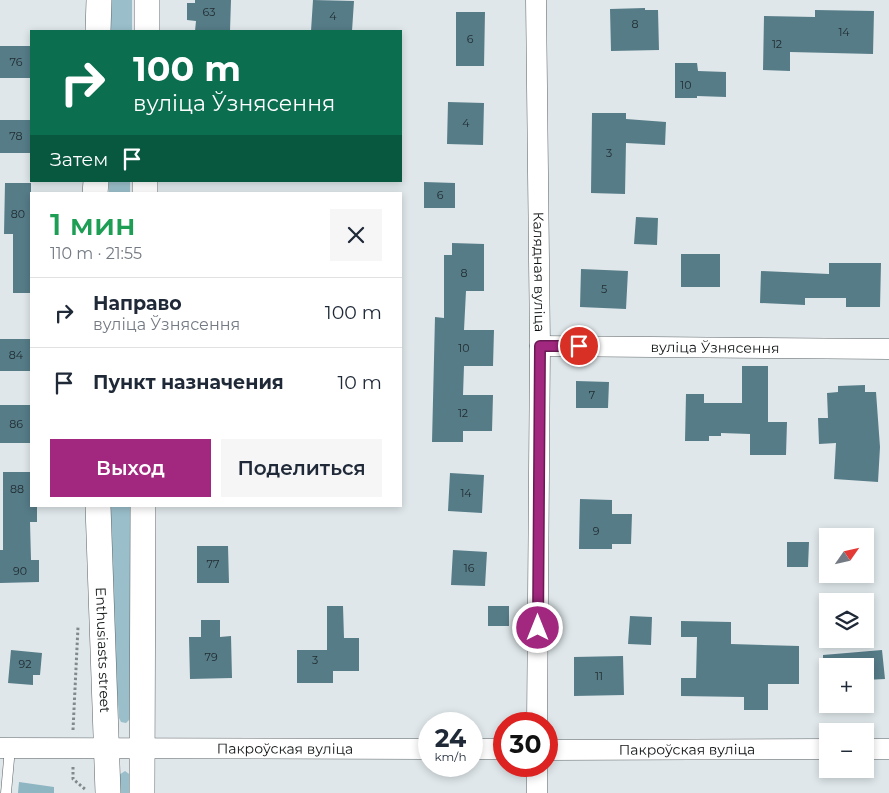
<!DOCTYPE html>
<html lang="ru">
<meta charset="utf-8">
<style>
:root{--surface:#fff;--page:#f6f6f7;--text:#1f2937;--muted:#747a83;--line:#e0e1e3;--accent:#a1287e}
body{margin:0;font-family:Montserrat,sans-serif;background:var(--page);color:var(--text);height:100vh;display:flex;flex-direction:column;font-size:19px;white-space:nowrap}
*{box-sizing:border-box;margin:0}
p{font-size:16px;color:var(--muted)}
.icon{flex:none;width:28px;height:28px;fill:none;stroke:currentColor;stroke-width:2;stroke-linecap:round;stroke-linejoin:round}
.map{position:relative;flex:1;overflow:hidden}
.sheet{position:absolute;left:30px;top:192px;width:372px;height:315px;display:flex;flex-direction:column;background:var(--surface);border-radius:0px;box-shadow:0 2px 8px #0003}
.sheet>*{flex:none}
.top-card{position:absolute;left:30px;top:30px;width:372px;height:152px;border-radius:0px;box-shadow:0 2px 8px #0003;background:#0b6e4f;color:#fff;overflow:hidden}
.needle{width:32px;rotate:56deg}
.tools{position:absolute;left:819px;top:528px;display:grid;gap:10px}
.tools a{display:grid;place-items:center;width:55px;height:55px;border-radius:0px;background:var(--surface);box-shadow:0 2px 8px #0003;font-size:25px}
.speed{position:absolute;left:418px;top:712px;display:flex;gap:10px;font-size:25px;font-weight:700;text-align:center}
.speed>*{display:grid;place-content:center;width:65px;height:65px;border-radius:50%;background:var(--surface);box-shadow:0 2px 8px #0003;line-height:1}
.speed small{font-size:12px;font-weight:400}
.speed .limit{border:8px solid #d22;background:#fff;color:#111}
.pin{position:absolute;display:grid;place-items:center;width:42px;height:42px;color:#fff;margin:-21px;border:2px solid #fff;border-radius:50%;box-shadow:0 1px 5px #0007}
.me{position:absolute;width:55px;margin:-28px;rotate:0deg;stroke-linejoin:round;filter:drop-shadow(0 0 4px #0008)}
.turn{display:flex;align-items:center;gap:18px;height:105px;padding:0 20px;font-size:22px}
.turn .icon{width:65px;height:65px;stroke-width:2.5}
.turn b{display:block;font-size:35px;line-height:42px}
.then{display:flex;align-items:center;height:48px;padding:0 20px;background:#0003;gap:10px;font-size:19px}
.round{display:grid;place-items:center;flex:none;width:52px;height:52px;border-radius:0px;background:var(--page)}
.summary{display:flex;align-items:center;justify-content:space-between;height:85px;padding:0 20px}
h1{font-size:30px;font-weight:600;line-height:38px;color:#1e9e55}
.primary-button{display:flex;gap:10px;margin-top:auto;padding:10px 20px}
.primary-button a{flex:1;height:58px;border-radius:0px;background:var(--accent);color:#fff;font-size:20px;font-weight:600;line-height:58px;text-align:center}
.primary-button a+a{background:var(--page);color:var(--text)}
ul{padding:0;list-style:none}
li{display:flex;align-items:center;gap:15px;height:70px;padding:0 20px;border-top:1px solid var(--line)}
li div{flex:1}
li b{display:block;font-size:19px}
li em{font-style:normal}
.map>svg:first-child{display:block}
.green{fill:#9abfcb}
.forest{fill:#8db5c2}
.building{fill:#567c88}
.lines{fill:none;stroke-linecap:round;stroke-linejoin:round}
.service-casing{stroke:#5d6466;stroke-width:11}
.minor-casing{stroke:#5d6466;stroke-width:21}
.tertiary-casing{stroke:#5d6466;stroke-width:26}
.path{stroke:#83898b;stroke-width:3;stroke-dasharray:2.5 2.5;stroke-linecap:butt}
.service{stroke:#fff;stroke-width:10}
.minor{stroke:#fff;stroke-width:20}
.tertiary{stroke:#fff;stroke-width:25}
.route-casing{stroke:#691a52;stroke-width:12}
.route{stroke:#a1287e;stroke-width:9}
.labels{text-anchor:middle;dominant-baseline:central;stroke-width:5;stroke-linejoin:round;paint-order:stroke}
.number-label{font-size:11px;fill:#212c30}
.street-label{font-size:14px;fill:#0f1213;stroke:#fff}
</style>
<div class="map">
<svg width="889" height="793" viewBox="0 0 889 793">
<rect width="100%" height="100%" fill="#dfe7ea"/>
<path class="green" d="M111,0H132V31H110Z
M109,181H130V194H109Z
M110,506H132L131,718L126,723L121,722L119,718L112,623Z
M125,771L132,776V793H119V775Z"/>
<path class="forest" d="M19,782L54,787V793H18Z"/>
<path class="building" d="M195,0H231L230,31H195L196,21L187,20V3H195Z
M313,0L354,1L352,31H311Z
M645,8V10H658L659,50L611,51L610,9Z
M815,10L874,11L873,54L790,52V71L763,70L764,16L815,17Z
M456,12H485L484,66H456Z
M0,46H31V78H0Z
M675,63H697L698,71L726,72V97L697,96V98H675Z
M448,102L484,103L483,145L447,144Z
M592,113H626V119L666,122L665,145L626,143L625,194L591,193Z
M0,120H31V153H0Z
M424,182L455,183V208H424Z
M5,183H31V293H13V234H4Z
M636,217L658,218L657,245L634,244Z
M452,243L484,244V291H466L464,330H494L493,366H464L463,395H493L492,431H463V442H432L435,317L444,318V255H452Z
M681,254H720V287H681Z
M829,263H881L880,307H846V298H805V305L760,303L761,271L829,274Z
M581,269L628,271L626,309L580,307Z
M0,339H31V371H0Z
M742,366H768V422H787L786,455H750V434L721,433V436H709V441H685L686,394H704V403H742Z
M576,381L609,382L608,408H576Z
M865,385V392H876L880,447L878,482L834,479L836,443L819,444L818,418H828L827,393L838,392V386Z
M0,405H31V443H0Z
M3,472H31V506H37V522H30L31,560H39V582L0,583V550H3Z
M450,473L484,475L482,513L448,511Z
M580,499L612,500V514H632L631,544H612V549H579Z
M787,542H809L808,567H787Z
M197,546H228L229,583H197Z
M453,550L487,552L485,586L451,585Z
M327,606H343L344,638H359V671H333V683H297V650H327Z
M488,606H509V626H488Z
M630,616L652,617L651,645L628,644Z
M201,620H220V637L231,636L232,678L190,679L189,637H201Z
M681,621L731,622V644L799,646V684H768V710H744V697L681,696V678H696L697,637H681Z
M11,650L42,653L40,675H33V685L8,683Z
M882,650L885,679L865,680V666H823V655Z
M623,656L624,695L574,696V657Z"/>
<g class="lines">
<g class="service-casing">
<path id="service" d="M6,793L10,748"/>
</g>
<g class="minor-casing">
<g id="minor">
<path id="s1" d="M536,0L540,346L537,724"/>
<path id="s2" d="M540,346L889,349"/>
<path id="s3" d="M0,748L429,749"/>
<path d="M471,749H504"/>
<path d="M865,749H889"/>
<path id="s4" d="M546,750L828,749"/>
<path d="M537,793V766"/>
</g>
</g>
<g class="tertiary-casing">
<g id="tertiary">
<path d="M98,31L99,0"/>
<path d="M147,31V0"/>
<path d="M95,194L96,181"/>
<path d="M145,194V181"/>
<path id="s5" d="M98,506L108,793"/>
<path d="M142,793L143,506"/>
</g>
</g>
<path class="path" d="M73,730L78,627
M73,767V779L86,790"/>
<use href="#service" class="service"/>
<use href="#minor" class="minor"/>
<use href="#tertiary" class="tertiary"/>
</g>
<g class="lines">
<g class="route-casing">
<path id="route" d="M538,628L540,346H579"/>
</g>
<use href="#route" class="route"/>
</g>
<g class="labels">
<g class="number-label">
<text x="209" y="12">63</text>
<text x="333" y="16">4</text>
<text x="635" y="24">8</text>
<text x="844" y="32">14</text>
<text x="470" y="39">6</text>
<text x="777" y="44">12</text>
<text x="16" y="62">76</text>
<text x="686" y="85">10</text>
<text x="466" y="123">4</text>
<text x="16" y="136">78</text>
<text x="609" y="153">3</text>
<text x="440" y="195">6</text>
<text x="18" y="214">80</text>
<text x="464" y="273">8</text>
<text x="604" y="289">5</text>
<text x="464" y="348">10</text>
<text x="16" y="355">84</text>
<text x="592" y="395">7</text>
<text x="463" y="413">12</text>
<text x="16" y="424">86</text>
<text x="17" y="489">88</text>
<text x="466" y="493">14</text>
<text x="596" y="531">9</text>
<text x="213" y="564">77</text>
<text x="469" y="568">16</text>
<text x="20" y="571">90</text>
<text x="211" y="657">79</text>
<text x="315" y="660">3</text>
<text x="25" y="664">92</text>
<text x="599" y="676">11</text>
</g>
<g class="street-label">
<text stroke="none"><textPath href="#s1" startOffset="272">Калядная вуліца</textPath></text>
<text stroke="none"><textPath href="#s2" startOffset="175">вуліца Ўзнясення</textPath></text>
<text stroke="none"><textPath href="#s5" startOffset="144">Enthusiasts street</textPath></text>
<text stroke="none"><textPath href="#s3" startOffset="285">Пакроўская вуліца</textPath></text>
<text stroke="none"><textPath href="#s4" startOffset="141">Пакроўская вуліца</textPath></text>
</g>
</g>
</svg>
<div class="tools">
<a><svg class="needle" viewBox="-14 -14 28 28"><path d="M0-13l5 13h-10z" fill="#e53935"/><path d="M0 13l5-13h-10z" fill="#747a83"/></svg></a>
<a><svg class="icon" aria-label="layers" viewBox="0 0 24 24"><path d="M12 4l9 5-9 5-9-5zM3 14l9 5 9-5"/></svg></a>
<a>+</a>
<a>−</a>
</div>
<div class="speed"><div>24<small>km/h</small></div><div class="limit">30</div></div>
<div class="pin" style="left:579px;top:346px;background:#d93025"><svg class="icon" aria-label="arrive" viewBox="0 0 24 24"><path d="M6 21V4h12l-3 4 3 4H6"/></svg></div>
<svg class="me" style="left:538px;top:628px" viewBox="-20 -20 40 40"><circle r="17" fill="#a1287e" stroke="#fff" stroke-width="3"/><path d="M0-11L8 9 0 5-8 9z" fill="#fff"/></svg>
<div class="top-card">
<div class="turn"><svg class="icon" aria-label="right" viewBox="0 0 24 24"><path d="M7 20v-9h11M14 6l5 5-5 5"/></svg><div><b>100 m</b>вуліца Ўзнясення</div></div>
<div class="then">Затем<svg class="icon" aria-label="arrive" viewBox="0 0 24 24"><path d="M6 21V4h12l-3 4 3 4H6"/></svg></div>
</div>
<section class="sheet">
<div class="summary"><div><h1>1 мин</h1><p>110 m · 21:55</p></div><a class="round"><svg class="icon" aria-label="close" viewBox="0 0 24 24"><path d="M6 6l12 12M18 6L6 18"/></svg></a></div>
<ul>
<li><svg class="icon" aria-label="right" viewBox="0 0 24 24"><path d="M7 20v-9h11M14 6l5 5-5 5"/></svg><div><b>Направо</b><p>вуліца Ўзнясення</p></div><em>100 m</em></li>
<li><svg class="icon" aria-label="arrive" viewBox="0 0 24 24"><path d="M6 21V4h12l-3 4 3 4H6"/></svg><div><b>Пункт назначения</b></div><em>10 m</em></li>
</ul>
<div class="primary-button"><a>Выход</a><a>Поделиться</a></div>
</section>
</div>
